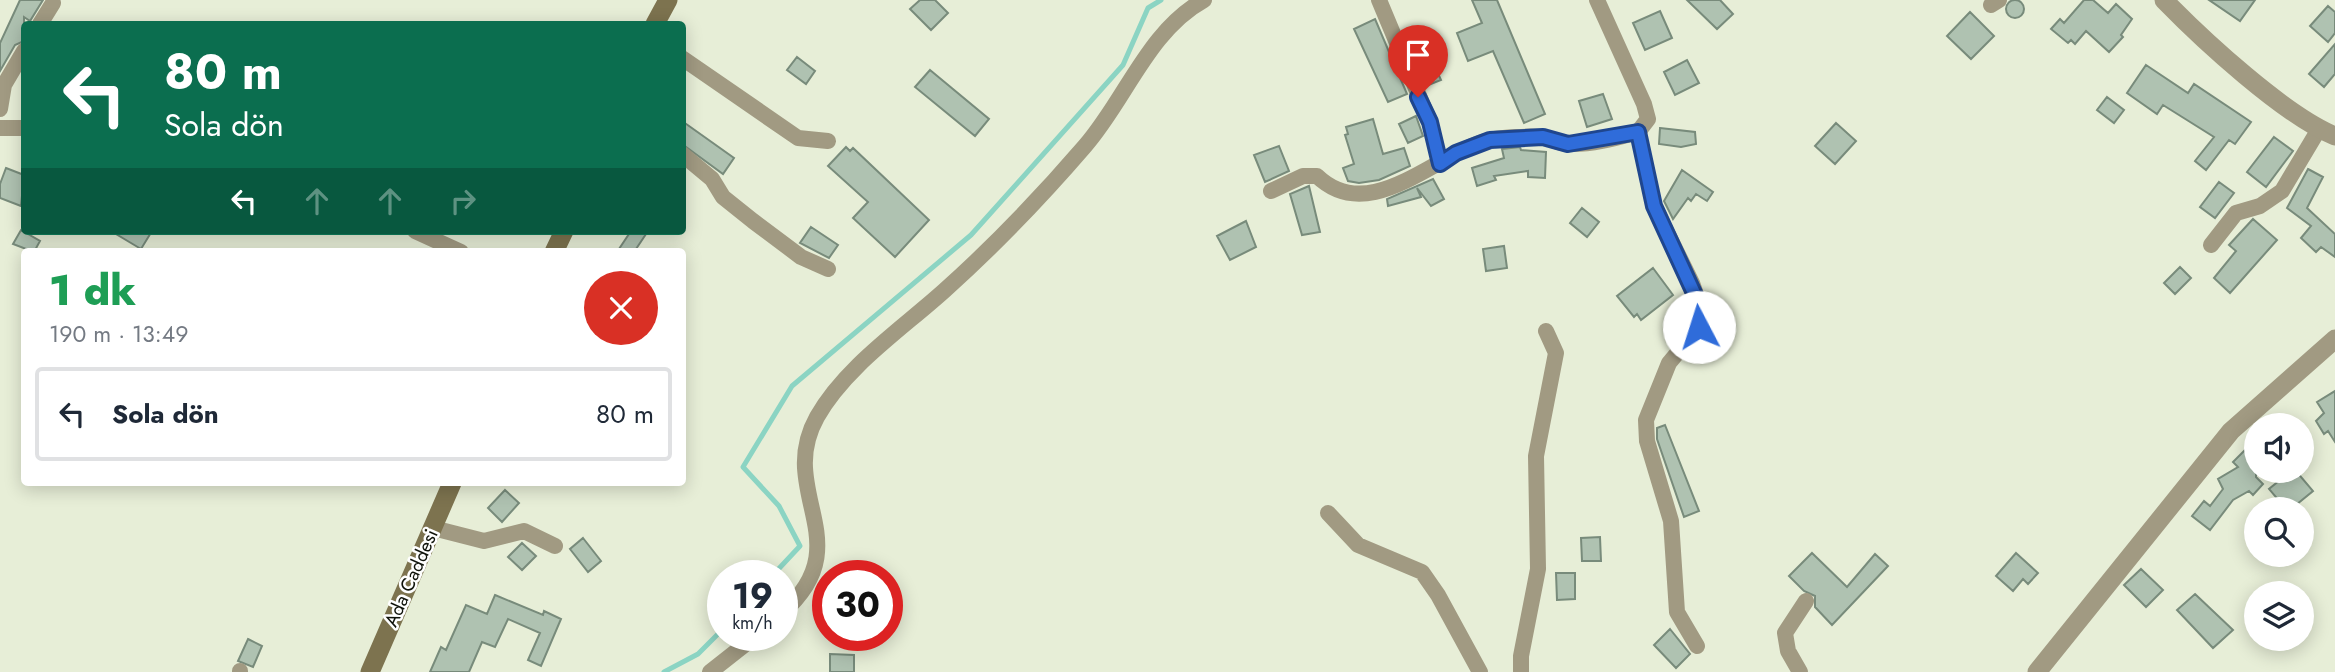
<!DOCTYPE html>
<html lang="tr">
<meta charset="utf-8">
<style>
:root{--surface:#fff;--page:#f6f6f7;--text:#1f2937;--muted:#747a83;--line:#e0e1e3}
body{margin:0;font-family:Jost,sans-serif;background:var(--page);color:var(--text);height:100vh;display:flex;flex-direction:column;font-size:26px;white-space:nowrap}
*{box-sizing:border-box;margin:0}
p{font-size:23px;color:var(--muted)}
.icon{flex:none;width:38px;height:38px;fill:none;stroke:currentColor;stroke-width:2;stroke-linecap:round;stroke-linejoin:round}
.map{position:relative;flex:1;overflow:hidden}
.drawer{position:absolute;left:21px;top:248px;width:665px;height:238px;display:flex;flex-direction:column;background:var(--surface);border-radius:7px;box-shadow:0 4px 18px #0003}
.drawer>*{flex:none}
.guide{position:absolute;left:21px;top:21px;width:665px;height:214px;border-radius:7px;box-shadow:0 4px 18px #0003;background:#0b6e4f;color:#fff;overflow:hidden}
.tools{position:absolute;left:2244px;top:413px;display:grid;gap:14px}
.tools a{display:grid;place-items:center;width:70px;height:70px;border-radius:50%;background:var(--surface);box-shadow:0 4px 18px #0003;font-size:35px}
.speed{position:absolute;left:707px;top:560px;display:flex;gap:14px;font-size:35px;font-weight:700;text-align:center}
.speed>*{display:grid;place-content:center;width:91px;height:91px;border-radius:50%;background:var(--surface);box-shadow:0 4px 18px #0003;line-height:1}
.speed small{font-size:18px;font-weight:400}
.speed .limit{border:10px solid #d22;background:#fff;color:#111}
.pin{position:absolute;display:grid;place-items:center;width:60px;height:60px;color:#fff;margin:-72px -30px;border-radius:50% 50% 50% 0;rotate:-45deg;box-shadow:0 0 7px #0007}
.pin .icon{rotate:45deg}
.me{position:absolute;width:77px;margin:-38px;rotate:355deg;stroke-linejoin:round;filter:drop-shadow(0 0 5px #0008)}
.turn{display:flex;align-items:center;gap:24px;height:147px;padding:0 28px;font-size:32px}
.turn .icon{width:91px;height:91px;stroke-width:2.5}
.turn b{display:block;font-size:49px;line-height:60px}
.lanes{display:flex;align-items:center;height:66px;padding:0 28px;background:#0003;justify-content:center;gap:35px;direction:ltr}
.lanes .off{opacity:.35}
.round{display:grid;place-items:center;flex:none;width:74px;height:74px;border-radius:37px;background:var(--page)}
.headline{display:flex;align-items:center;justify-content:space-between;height:119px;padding:0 28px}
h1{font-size:42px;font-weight:800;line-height:52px;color:#1e9e55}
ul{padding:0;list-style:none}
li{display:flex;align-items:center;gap:21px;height:94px;margin:0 14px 10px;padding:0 14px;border:4px solid var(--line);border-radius:7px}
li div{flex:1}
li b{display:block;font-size:26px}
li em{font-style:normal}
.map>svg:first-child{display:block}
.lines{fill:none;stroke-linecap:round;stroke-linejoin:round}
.stream{stroke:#8bd4c3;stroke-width:5}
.building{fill:#afc2b1;stroke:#788b7b;stroke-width:2}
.minor{stroke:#a19a82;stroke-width:16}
.tertiary{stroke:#a19a82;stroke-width:19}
.secondary{stroke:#7d734f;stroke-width:19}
.route-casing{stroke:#1f468e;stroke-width:18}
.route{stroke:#2f6cda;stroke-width:12}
.labels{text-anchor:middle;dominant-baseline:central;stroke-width:5;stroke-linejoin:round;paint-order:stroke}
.street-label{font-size:19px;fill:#10130b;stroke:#fff}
</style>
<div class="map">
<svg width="2335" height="672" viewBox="0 0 2335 672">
<rect width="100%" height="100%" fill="#e7eed7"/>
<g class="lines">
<path class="stream" d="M772,576L800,546L779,506L743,467L792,386L971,235L1123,65L1148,8L1161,0
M664,672L698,654L723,629"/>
</g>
<path class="building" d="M20,0H43L30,21L24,17V41L15,45L0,71V43Z
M920,0H935L948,13L931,30L910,9Z
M1472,0H1497L1545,114L1524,123L1493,51L1468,61L1457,33L1482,23Z
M1687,0H1720L1733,14L1717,29Z
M2084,0H2093L2108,13L2116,4L2132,19L2121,35L2123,37L2109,52L2086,31L2075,44L2071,40L2068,43L2051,29L2060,19L2064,23Z
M2209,0H2255L2240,21Z
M2006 9a9 9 0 1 1 18 0a9 9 0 1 1-18 0Z
M2328,6L2335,12V33L2328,42L2310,26Z
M1660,11L1672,38L1645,50L1633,23Z
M1970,12L1994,36L1971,59L1947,36Z
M1375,19L1407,94L1388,102L1354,29Z
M1424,43L1441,80L1426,86L1411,49Z
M2335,44V74L2324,87L2309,74Z
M797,57L815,71L806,84L787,70Z
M1687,60L1699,83L1675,95L1664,72Z
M2146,65L2188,93L2194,84L2251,122L2235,144L2229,140L2206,170L2195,161L2214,137L2163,105L2157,114L2127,93Z
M930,70L989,119L975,136L915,87Z
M1603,94L1612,119L1587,127L1579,101Z
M2107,97L2124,110L2114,123L2097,110Z
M1416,116L1423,136L1408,143L1399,124Z
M1373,119L1383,154L1404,148L1410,166L1379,180L1359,183L1348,181L1343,168L1354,164L1345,135L1348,134L1346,127Z
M682,121L734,158L723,174L682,144Z
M1836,123L1856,141L1835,164L1815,146Z
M1660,128L1695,132L1696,144L1681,147L1659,144Z
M2274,137L2293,151L2266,187L2247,172Z
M1279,146L1289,171L1265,182L1254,155Z
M846,147L850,151L853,148L929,220L895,257L853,218L868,202L828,166Z
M1520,147L1521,150L1546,152L1545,178L1528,177V171L1494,176L1496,180L1477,186L1472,168L1504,158L1502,149Z
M6,168L24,175L21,206L0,198V184Z
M2308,169L2323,177L2307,208L2335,234V257L2321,247L2316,252L2301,238L2311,226L2287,208Z
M1682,170L1713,192L1707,201L1696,194L1691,201L1688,198L1673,219L1664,201Z
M1433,179L1444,199L1431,206L1417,188L1421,197L1388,206L1387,199Z
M2219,182L2234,193L2215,218L2200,207Z
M1309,186L1320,232L1302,235L1290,194Z
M1582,208L1599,222L1587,237L1570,223Z
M2253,219L2277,240L2230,293L2214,278L2236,251L2229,245Z
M1246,221L1256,247L1230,260L1217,236Z
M811,227L838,245L829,258L800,243Z
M21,230L40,241L34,252L13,244Z
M111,231H152L141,249Z
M631,231H648L634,252H617Z
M1504,246L1507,268L1486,271L1483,249Z
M2180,267L2191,278L2175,294L2164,283Z
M1653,268L1673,295L1641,320L1637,314L1634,317L1617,296Z
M2335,391V442L2328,431L2324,434L2316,421L2324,413L2317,402Z
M1665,425L1699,511L1684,517L1657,439V428Z
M2245,450L2256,462V477L2263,484L2253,495L2249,491L2233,500L2210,530L2192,516L2204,501L2210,506L2223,489L2218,479L2238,467L2233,462Z
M2291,471H2296L2313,491L2291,509H2286L2269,489Z
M505,490L519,503L502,522L488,508Z
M1600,537L1601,561H1582L1581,538Z
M583,538L601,561L588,572L570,549Z
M522,543L536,556L522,570L508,557Z
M1812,553L1847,587L1875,554L1888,566L1832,625L1815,607V596L1804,591L1789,576Z
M2016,553L2038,573L2028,584L2023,579L2013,591L1996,576Z
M2141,569L2163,590L2146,607L2124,585Z
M1556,573H1575V599L1557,600Z
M2195,594L2233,630L2213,648L2177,610Z
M495,595L543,615L544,611L561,619L541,666L528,660L540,633L508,619L495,647L482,642L469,672H430L441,647L446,650L466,605L487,614Z
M1670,629L1690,654L1676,668L1654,645Z
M248,639L262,646L253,667L238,661Z
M830,654L854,655V672H830Z"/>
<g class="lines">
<path class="minor" d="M1379,0L1430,122L1440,164
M1991,5L1999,0
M40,24L53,3
M682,58L798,138L828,141
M0,109L4,85L24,51
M0,128H24
M1638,132L1654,206L1692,283L1700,306L1699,327L1669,363L1646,420L1647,441L1671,521L1677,612L1697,646
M682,154L712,179L723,197L753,221L801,257L828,269
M1271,191L1303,176H1317C1370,227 1436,153 1489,140C1504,137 1528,136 1543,137C1552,139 1560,144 1569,144C1592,145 1616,138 1638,132L1648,119L1644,104L1597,0
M415,231L461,252
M2211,245L2236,213L2260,206L2282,191L2319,129
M1328,513L1358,545L1422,572L1438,595L1480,672
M433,528L484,541L524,531L555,546
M782,613C862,543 775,492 817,417C845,367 903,328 945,290C994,246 1042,196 1085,146C1126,99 1148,31 1204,0
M240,672V671
M710,672L757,635
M1521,672V656L1538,569L1536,456L1556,353L1546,331
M1800,672L1788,651L1785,633L1806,601"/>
<path class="tertiary" d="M2164,0C2203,40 2284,115 2335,136
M2037,672L2231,431L2335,339"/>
<path class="secondary" d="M655,24L668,0
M554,252L564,231
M370,672L452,483"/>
</g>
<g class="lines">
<g class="route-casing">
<path id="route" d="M1418,97L1430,122L1440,164L1456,153L1490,140L1543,137L1568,144L1638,132L1654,206L1700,306L1699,327"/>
</g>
<use href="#route" class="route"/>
</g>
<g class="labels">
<g class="street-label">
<text transform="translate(411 578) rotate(-66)">Ada Caddesi</text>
</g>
</g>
</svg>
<div class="tools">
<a><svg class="icon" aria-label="sound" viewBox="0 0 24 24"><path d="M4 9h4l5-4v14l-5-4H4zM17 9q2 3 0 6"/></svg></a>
<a><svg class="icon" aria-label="search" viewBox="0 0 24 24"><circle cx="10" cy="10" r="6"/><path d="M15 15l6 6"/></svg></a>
<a><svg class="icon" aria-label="layers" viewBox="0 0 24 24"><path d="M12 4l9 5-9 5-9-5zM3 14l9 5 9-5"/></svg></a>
</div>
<div class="speed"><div>19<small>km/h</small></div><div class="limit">30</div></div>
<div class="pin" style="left:1418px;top:97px;background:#d93025"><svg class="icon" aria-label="arrive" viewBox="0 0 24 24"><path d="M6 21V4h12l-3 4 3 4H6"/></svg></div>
<svg class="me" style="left:1699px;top:327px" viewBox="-20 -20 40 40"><circle r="19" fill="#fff"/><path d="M0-13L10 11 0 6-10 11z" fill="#2f6cda"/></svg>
<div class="guide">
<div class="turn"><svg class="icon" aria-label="left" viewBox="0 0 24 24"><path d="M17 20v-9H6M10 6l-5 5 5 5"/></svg><div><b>80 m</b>Sola dön</div></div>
<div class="lanes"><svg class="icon" aria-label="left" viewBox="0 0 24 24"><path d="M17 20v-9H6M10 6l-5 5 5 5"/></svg><svg class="icon off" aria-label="ahead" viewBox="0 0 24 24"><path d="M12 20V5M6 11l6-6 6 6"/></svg><svg class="icon off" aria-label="ahead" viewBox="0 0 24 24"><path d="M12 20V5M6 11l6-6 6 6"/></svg><svg class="icon off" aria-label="right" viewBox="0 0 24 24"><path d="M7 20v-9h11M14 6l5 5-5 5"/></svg></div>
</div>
<section class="drawer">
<div class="headline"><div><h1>1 dk</h1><p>190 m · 13:49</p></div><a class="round" style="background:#d93025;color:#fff"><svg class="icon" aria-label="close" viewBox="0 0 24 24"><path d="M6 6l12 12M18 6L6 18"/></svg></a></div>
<ul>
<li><svg class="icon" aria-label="left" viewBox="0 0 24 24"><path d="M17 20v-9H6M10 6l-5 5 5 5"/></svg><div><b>Sola dön</b></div><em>80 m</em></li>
</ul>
</section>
</div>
